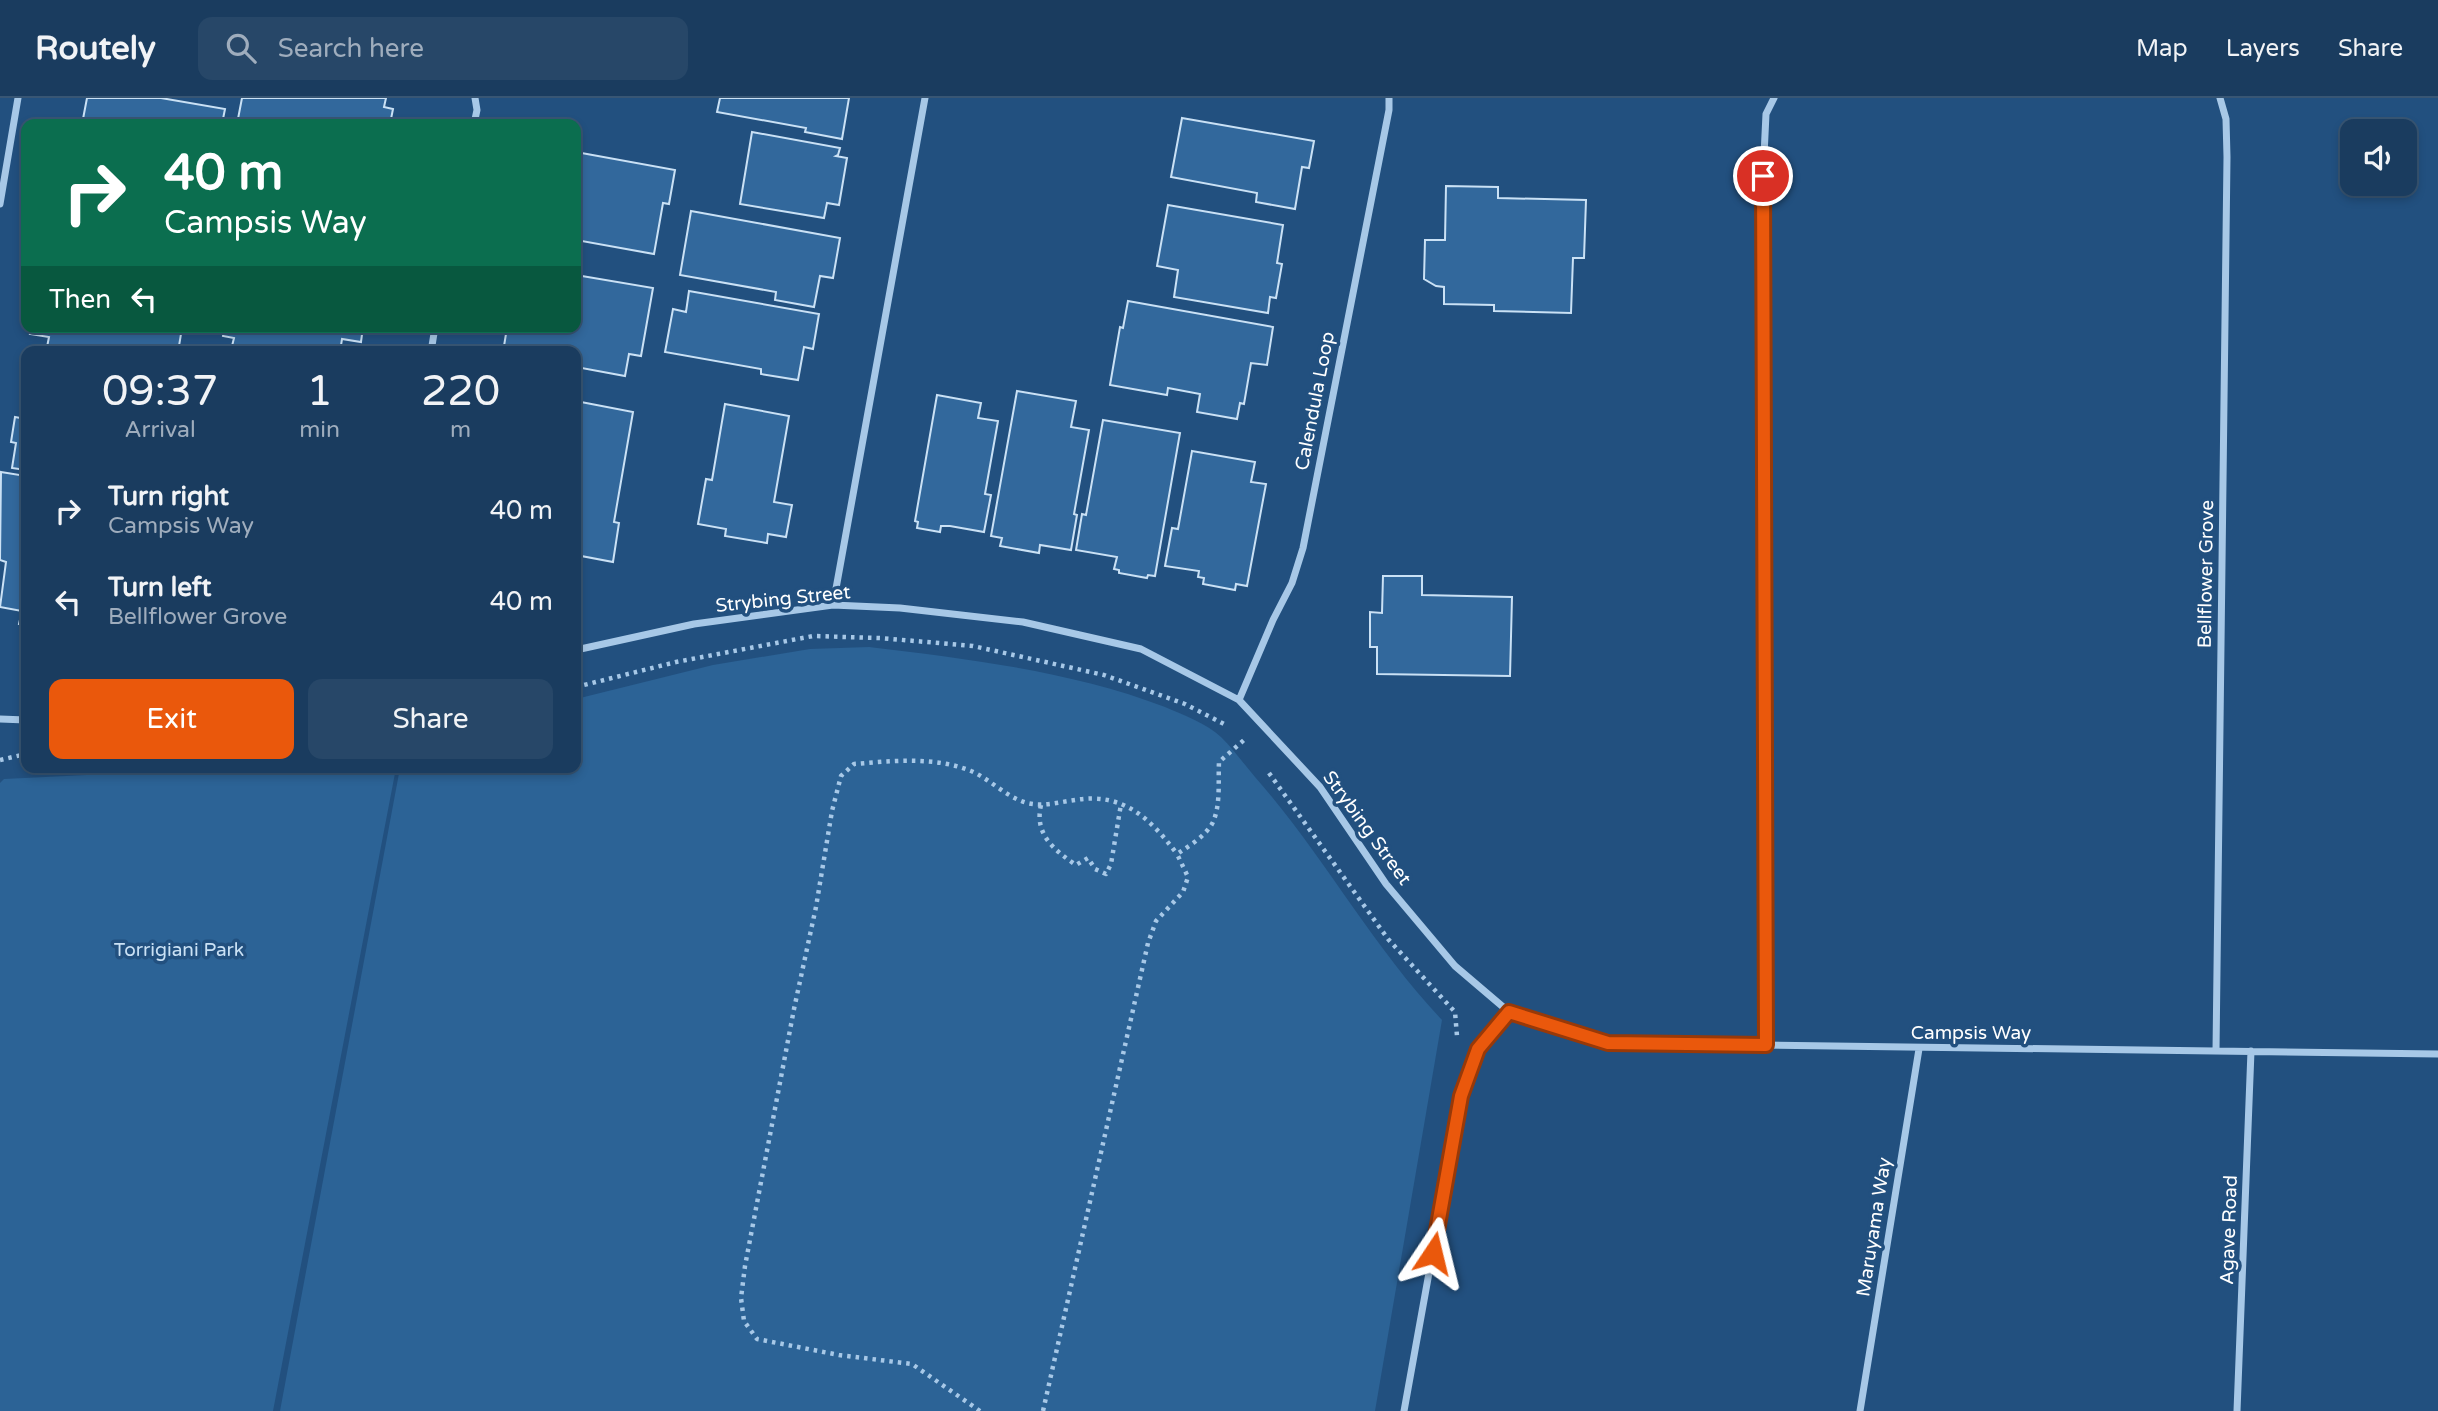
<!DOCTYPE html>
<style>
:root{--surface:#1a3c5f;--page:#274768;--text:#f1f3f6;--muted:#9fadbd;--line:#385674;--accent:#ea580c}
body{margin:0;font-family:"Varela Round",sans-serif;background:var(--page);color:var(--text);height:100vh;display:flex;flex-direction:column;font-size:26px;white-space:nowrap}
*{box-sizing:border-box;margin:0}
p{font-size:23px;color:var(--muted)}
.icon{flex:none;width:38px;height:38px;fill:none;stroke:currentColor;stroke-width:2;stroke-linecap:round;stroke-linejoin:round}
.map{position:relative;flex:1;overflow:hidden}
.panel{position:absolute;left:21px;top:248px;width:560px;height:427px;display:flex;flex-direction:column;background:var(--surface);border-radius:14px;box-shadow:0 4px 10px #0003,0 0 0 2px var(--line)}
.panel>*{flex:none}
.hud{position:absolute;left:21px;top:21px;width:560px;height:214px;border-radius:14px;box-shadow:0 4px 10px #0003,0 0 0 2px var(--line);background:#0b6e4f;color:#fff;overflow:hidden}
.fabs{position:absolute;left:2340px;top:21px;display:grid;gap:14px}
.fabs a{display:grid;place-items:center;width:77px;height:77px;border-radius:14px;background:var(--surface);box-shadow:0 4px 10px #0003,0 0 0 2px var(--line);font-size:35px}
.pin{position:absolute;display:grid;place-items:center;width:60px;height:60px;color:#fff;margin:-30px;border:4px solid #fff;border-radius:50%;box-shadow:0 2px 7px #0007}
.me{position:absolute;width:77px;margin:-38px;rotate:10deg;stroke-linejoin:round;filter:drop-shadow(0 0 5px #0008)}
.turn{display:flex;align-items:center;gap:24px;height:147px;padding:0 28px;font-size:32px}
.turn .icon{width:91px;height:91px;stroke-width:2.5}
.turn b{display:block;font-size:49px;line-height:60px}
.then{display:flex;align-items:center;height:66px;padding:0 28px;background:#0003;gap:14px;font-size:26px}
.eta{display:flex;justify-content:space-evenly;align-items:center;height:119px;text-align:center}
.eta b{font-size:42px;font-weight:600;line-height:49px}
.primary-button{display:flex;gap:14px;margin-top:auto;padding:14px 28px}
.primary-button a{flex:1;height:80px;border-radius:14px;background:var(--accent);color:#fff;font-size:28px;font-weight:600;line-height:80px;text-align:center}
.primary-button a+a{background:var(--page);color:var(--text)}
ul{padding:0;list-style:none}
li{display:flex;align-items:center;gap:21px;height:91px;padding:0 28px}
li div{flex:1}
li b{display:block;font-size:26px}
li em{font-style:normal}
header{display:flex;align-items:center;gap:42px;box-sizing:border-box;height:98px;padding:0 35px;background:var(--surface);border-bottom:2px solid var(--line)}
header strong{font-size:33px}
nav{display:flex;gap:38px;margin-inline-start:auto;font-size:24px}
.search{width:490px;height:63px;background:var(--page);display:flex;align-items:center;gap:18px;box-sizing:border-box;padding:0 24px;border-radius:14px;color:var(--muted);font-size:26px}
.map>svg:first-child{display:block}
.green{fill:#2c6396}
.building{fill:#32689c;stroke:#cae1f5;stroke-width:2}
.lines{fill:none;stroke-linecap:round;stroke-linejoin:round}
.path{stroke:#a7c8e7;stroke-width:4.5;stroke-dasharray:3.5 5;stroke-linecap:butt}
.street{stroke:#a7c8e7;stroke-width:7}
.route-casing{stroke:#983908;stroke-width:18}
.route{stroke:#ea580c;stroke-width:12}
.labels{text-anchor:middle;dominant-baseline:central;stroke-width:7;stroke-linejoin:round;paint-order:stroke}
.street-label{font-size:19px;fill:#fff;stroke:#22507f}
.park-label{font-size:19px;fill:#cae1f5;stroke:#22507f}
</style>
<header>
<strong>Routely</strong>
<div class="search"><svg class="icon" aria-label="search" viewBox="0 0 24 24"><circle cx="10" cy="10" r="6"/><path d="M15 15l6 6"/></svg>Search here</div>
<nav><a>Map</a><a>Layers</a><a>Share</a></nav>
</header>
<div class="map">
<svg width="2438" height="1313" viewBox="0 0 2438 1313">
<rect width="100%" height="100%" fill="#22507f"/>
<path class="green" d="M869,549C968,561 1071,573 1165,609C1183,617 1206,625 1221,639C1233,651 1244,666 1255,679C1323,756 1371,847 1442,922L1375,1313H280L400,670H576V601L713,567L810,551Z
M230,670H396L273,1313H0V685L4,681Z"/>
<path class="building" d="M87,0H161L225,11L222,26H97V23L83,21Z
M242,0H386L384,9L393,11L390,26H237Z
M720,0H849L842,41L805,34L806,30L717,14Z
M1182,20L1314,43L1309,70L1302,69L1295,111L1256,104L1257,95L1171,79Z
M752,34L840,50L838,57L836,58L847,60L839,107L827,105L824,120L740,106Z
M576,54L675,72L669,106L663,105L654,156L576,142Z
M1446,88L1498,89V100L1586,102L1584,160H1573L1571,215L1494,213V207L1444,206V189L1436,188L1424,181L1425,142H1445Z
M1168,107L1283,127L1277,165L1282,166L1276,200L1270,199L1268,215L1174,199L1178,172L1157,168Z
M691,113L840,140L833,180L820,178L814,209L775,202L776,194L680,177Z
M576,177L653,190L641,258L629,256L625,278L576,269V254H503L507,230L504,229H576Z
M689,193L819,216L813,251L804,249L798,282L761,276V271L665,254L673,211L686,214Z
M1128,203L1273,229L1267,267L1251,265L1244,306L1240,305L1237,321L1197,314L1200,296L1168,290L1167,297L1110,287L1120,229L1123,230Z
M32,229H178L182,230L178,254H46L49,239L30,236Z
M224,229H363L361,244L342,241L340,254H237L231,252L234,240L223,238Z
M1017,293L1076,303L1071,329L1089,332L1074,416L1077,417L1071,452L1040,447L1039,455L1000,448L1002,440L991,438Z
M937,297L981,305L978,320L998,323L985,396L991,397L984,434L950,428H941L940,434L917,430L918,424L915,423Z
M581,304L633,314L614,424L619,425L613,464L581,458L579,464L576,463V327Z
M725,306L789,318L774,404L792,407L786,439L768,436L767,445L725,438L726,431L698,426L706,381L712,382Z
M15,319L26,321V372L12,370L16,345L11,344Z
M1103,322L1180,335L1155,478L1148,477L1147,480L1119,475V472L1114,471L1117,459L1076,452L1082,416L1086,417Z
M1192,353L1255,364L1251,384L1266,386L1247,488L1236,486L1235,492L1203,486L1204,480L1198,479L1199,473L1165,468L1172,430L1178,431Z
M1,374L26,378V528L19,526L22,513L0,509L6,464L0,462Z
M1383,478H1422V497L1512,499L1510,578L1377,576V549H1370V514L1382,515Z"/>
<g class="lines">
<path class="path" d="M576,589L676,564L813,538L880,540L973,548L1104,577L1185,606L1228,628
M0,662L26,656
M1269,675L1388,841L1455,914L1457,938
M1041,707C1034,736 1054,752 1076,767L1088,760L1095,771L1106,776L1111,766L1121,706
M980,1313L912,1266L839,1257L757,1241L744,1223L741,1200L745,1168L794,911L816,809L832,713L841,678L854,666C892,663 934,658 971,673C990,681 1006,699 1027,705C1043,709 1059,704 1075,702C1123,694 1150,720 1177,756
M1043,1313L1148,845L1156,823L1183,794L1188,779L1177,756C1189,748 1204,739 1212,726C1221,709 1218,683 1219,664L1244,642"/>
<path class="street" d="M474,26L477,12L475,0
M0,106L18,0
M431,254L435,229
M833,507L925,0
M576,552L694,526L833,507L900,510L1023,524L1141,551L1239,602L1320,689L1386,786L1455,868L1509,914L1478,951L1461,998L1404,1313
M1239,602L1273,522L1292,485L1303,450L1389,12V0
M0,621L26,622
M1509,914L1608,945L2438,956
M1766,947L1763,78L1766,16L1774,0
M2216,953L2227,59L2226,21L2220,0
M1860,1313L1919,951
M2237,1313L2251,953"/>
</g>
<g class="lines">
<g class="route-casing">
<path id="route" d="M1433,1155L1461,998L1478,951L1509,914L1608,945L1766,947L1763,78"/>
</g>
<use href="#route" class="route"/>
</g>
<g class="labels">
<g class="street-label">
<text transform="translate(1315 303) rotate(-79)">Calendula Loop</text>
<text transform="translate(2206 476) rotate(-89)">Bellflower Grove</text>
<text transform="translate(783 501) rotate(-6)">Strybing Street</text>
<text transform="translate(1367 730) rotate(54)">Strybing Street</text>
<text x="1971" y="935">Campsis Way</text>
<text transform="translate(1874 1129) rotate(-81)">Maruyama Way</text>
<text transform="translate(2229 1132) rotate(-88)">Agave Road</text>
</g>
<g class="park-label">
<text x="179" y="852">Torrigiani Park</text>
</g>
</g>
</svg>
<div class="fabs">
<a><svg class="icon" aria-label="sound" viewBox="0 0 24 24"><path d="M4 9h4l5-4v14l-5-4H4zM17 9q2 3 0 6"/></svg></a>
</div>
<div class="pin" style="left:1763px;top:78px;background:#d93025"><svg class="icon" aria-label="arrive" viewBox="0 0 24 24"><path d="M6 21V4h12l-3 4 3 4H6"/></svg></div>
<svg class="me" style="left:1433px;top:1155px" viewBox="-20 -20 40 40"><path d="M0-17L14 15 0 8-14 15z" fill="#ea580c" stroke="#fff" stroke-width="4"/></svg>
<div class="hud">
<div class="turn"><svg class="icon" aria-label="right" viewBox="0 0 24 24"><path d="M7 20v-9h11M14 6l5 5-5 5"/></svg><div><b>40 m</b>Campsis Way</div></div>
<div class="then">Then<svg class="icon" aria-label="left" viewBox="0 0 24 24"><path d="M17 20v-9H6M10 6l-5 5 5 5"/></svg></div>
</div>
<section class="panel">
<div class="eta">
<div><b>09:37</b><p>Arrival</p></div>
<div><b>1</b><p>min</p></div>
<div><b>220</b><p>m</p></div>
</div>
<ul>
<li><svg class="icon" aria-label="right" viewBox="0 0 24 24"><path d="M7 20v-9h11M14 6l5 5-5 5"/></svg><div><b>Turn right</b><p>Campsis Way</p></div><em>40 m</em></li>
<li><svg class="icon" aria-label="left" viewBox="0 0 24 24"><path d="M17 20v-9H6M10 6l-5 5 5 5"/></svg><div><b>Turn left</b><p>Bellflower Grove</p></div><em>40 m</em></li>
</ul>
<div class="primary-button"><a>Exit</a><a>Share</a></div>
</section>
</div>
